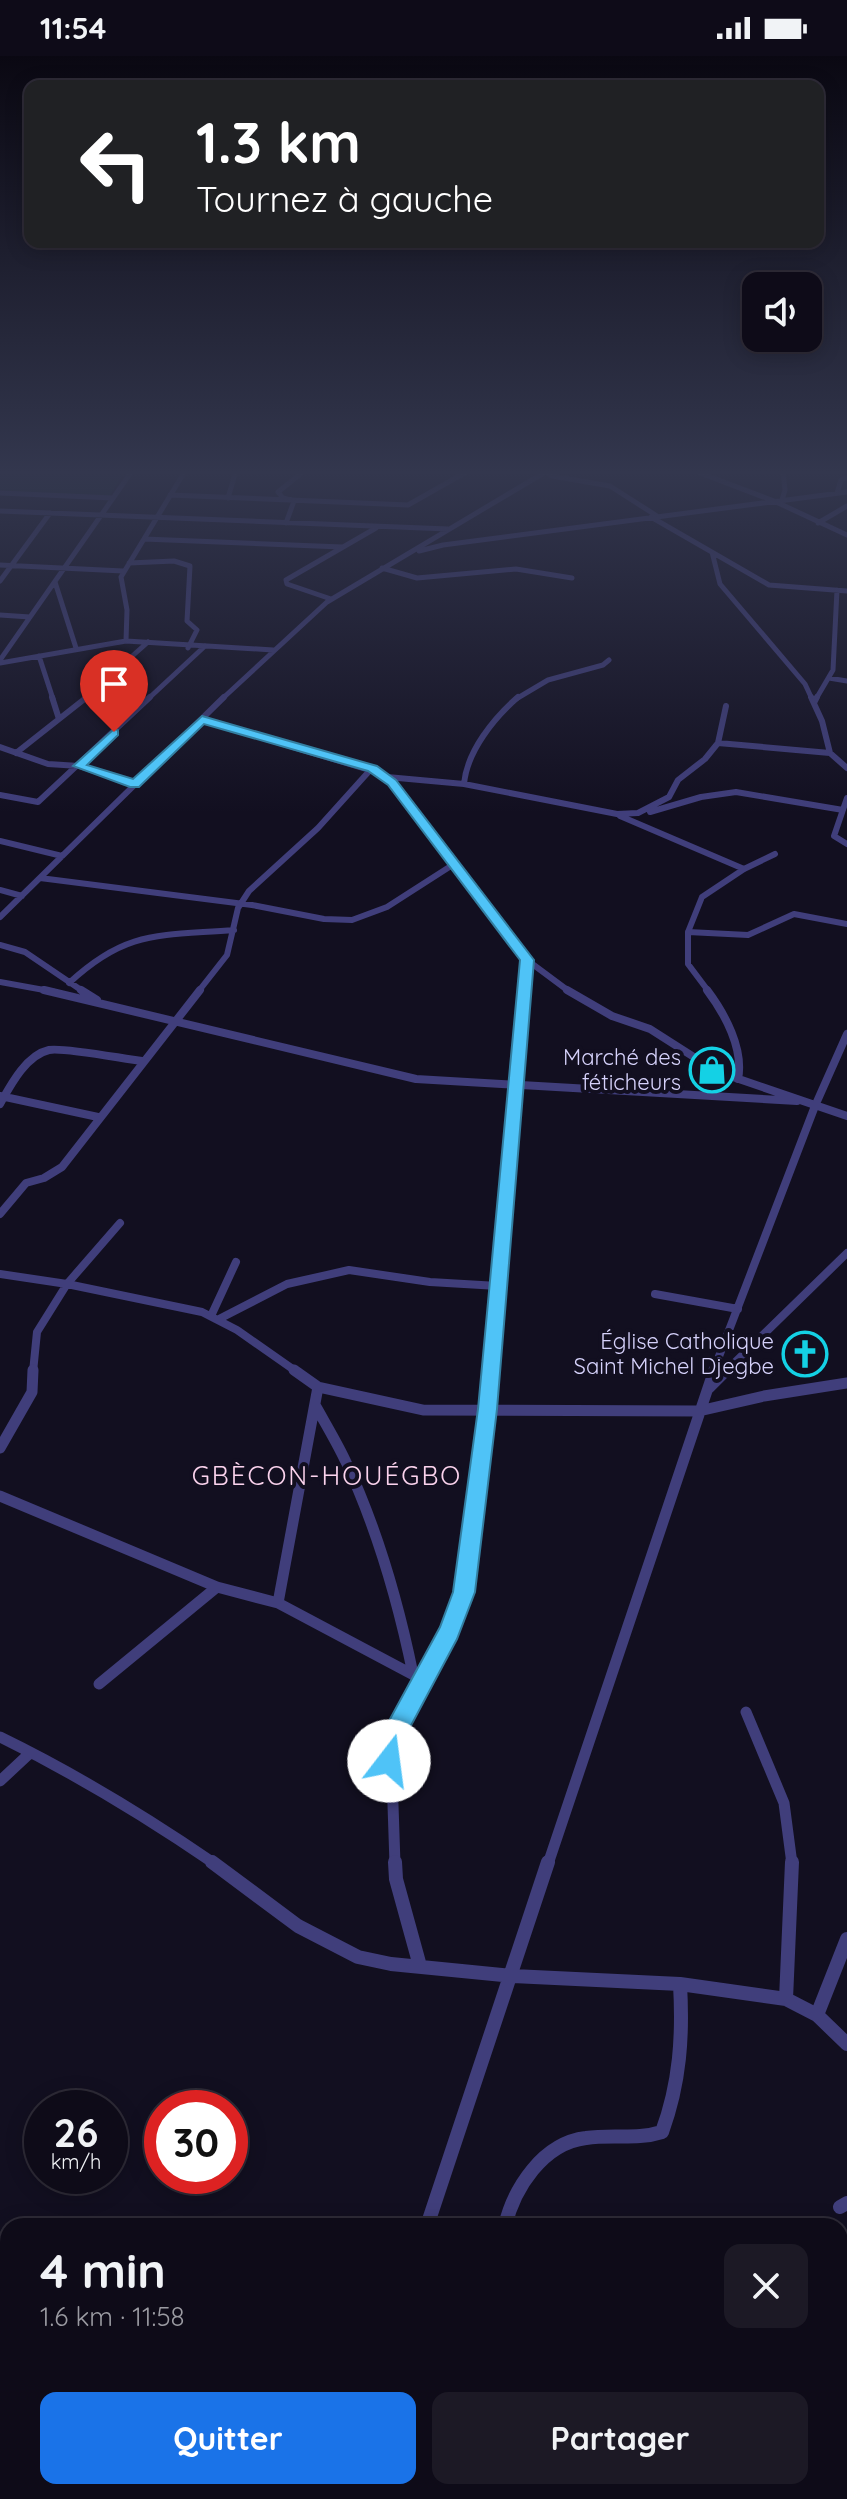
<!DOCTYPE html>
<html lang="fr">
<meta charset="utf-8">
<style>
:root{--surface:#0e0b18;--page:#1c1925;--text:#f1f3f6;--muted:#9b9ba2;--line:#2e2b37;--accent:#1a73e8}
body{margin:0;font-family:Quicksand,sans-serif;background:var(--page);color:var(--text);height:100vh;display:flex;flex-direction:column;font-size:30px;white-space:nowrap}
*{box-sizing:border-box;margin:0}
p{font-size:26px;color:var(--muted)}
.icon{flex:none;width:44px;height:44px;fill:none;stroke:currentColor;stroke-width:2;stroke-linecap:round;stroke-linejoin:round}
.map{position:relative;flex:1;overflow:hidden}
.panel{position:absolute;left:0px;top:2162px;width:848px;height:282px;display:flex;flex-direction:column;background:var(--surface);border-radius:24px 24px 0 0;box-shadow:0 4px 20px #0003,0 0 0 2px var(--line)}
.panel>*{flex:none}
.top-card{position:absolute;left:24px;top:24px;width:800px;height:168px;border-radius:16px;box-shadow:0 4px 20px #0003,0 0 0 2px var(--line);background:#202124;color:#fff;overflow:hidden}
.controls{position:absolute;left:742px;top:216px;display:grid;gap:16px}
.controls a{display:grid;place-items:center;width:80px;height:80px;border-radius:16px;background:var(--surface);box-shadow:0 4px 20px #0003,0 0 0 2px var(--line);font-size:40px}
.speed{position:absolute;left:24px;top:2034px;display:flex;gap:16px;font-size:40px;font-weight:700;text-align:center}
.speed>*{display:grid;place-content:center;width:104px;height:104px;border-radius:50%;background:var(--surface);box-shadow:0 4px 20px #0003,0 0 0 2px var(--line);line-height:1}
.speed small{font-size:20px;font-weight:400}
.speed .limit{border:12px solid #d22;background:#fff;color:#111}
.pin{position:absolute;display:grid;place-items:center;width:68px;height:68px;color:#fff;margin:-82px -34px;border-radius:50% 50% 50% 0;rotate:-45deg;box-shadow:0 0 8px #0007}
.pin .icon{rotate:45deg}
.me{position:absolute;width:88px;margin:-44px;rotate:15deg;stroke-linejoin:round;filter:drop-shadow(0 0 6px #0008)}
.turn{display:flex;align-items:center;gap:28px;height:168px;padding:0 40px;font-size:36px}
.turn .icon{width:104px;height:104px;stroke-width:2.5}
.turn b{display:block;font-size:56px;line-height:68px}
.round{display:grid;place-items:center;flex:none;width:84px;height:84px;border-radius:16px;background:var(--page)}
.overview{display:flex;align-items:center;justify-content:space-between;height:136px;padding:0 40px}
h1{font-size:48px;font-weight:700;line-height:60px}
.cta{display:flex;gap:16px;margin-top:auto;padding:16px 40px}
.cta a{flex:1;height:92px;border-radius:16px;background:var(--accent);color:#fff;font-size:32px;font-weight:700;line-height:92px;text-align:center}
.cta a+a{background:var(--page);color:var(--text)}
.status{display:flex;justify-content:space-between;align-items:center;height:56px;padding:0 40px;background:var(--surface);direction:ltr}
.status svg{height:22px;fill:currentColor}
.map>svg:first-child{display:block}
.green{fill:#122928}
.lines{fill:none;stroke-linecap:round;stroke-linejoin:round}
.minor-far4{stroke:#403e7b;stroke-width:5}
.minor-far3{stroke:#403e7b;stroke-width:6}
.minor-far2{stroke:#403e7b;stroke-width:8}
.minor-far1{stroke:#403e7b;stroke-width:11}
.minor{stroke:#403e7b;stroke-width:14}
.route{fill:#4fc3f7;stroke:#337fa1;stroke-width:2}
.labels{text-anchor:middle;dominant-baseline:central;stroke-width:8;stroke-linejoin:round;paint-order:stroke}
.poi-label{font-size:22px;fill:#d6d2fb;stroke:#120f20;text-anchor:end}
.quarter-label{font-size:26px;letter-spacing:2px;fill:#fbd3ed;stroke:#120f20}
</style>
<div class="status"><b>11:54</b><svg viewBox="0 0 49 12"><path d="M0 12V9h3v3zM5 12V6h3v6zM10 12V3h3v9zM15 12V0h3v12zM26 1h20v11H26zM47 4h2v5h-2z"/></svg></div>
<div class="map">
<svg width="847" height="2443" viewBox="0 0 847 2443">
<rect width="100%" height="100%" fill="#120f20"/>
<path class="green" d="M0,415H125L109,441L0,436Z"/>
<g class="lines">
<path class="minor-far4" d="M545,415L552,420L610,430L657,460
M695,415L774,445L847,479
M0,437L113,442
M837,437L841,424L847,421
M170,439L408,449L468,415
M228,442L236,415
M782,444L785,434L783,415
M0,455L448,473
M651,461L769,529L847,535
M286,467L294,445L283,442L278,436L304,415
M818,467L847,450
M144,483L342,491
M419,495L443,489L847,436
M712,496L720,528L805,628L812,643
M129,507L174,505L190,510L187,565L197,574L188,592
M0,509L123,515
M382,512L417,522L516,513L572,522
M0,525L50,457
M55,526L76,592
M331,543L287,528L286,524L376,472
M0,559L30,561
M126,585L127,554L121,521L185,415
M39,600L53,643
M0,604L132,415
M0,607L126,585L273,594
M829,622L847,625
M84,643L148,586
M148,643L205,590
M222,643L327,546L547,415
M516,643L548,624L603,609L609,604
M816,643L833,614L837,534"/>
<path class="minor-far3" d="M52,641L59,663
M811,641L822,665L830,697
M814,647L817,641
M202,664L380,717L392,726L527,904L570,936
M718,687L830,697L847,712
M0,691L48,708L79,710L135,728
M16,697L87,641
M387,721L464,728L617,758L638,757L669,741L678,724L705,703L718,687L726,650
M464,728C467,695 494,662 518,641
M0,739L38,746L150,641
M847,742L834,780L847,788
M650,756L701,741L736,736L843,754
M620,760L744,813
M0,785L62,800
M40,822L252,849L324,863L352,864L387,851L454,808
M0,834L22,840
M0,861L224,641
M688,876L748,879L794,858L847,868
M0,889L25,896L84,936
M0,926L55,936
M69,927C127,873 160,880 234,874
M198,936L227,899L238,852L249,835L318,772L372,712
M524,936L527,904
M709,936L688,908V876L702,841L744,813L775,798"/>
<path class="minor-far2" d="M44,934L416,1023L797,1045
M81,934L97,944
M567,934L612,960L650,973L697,1003L733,1021L847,1060
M707,934C725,958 744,993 738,1023
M0,1040L98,1061
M0,1048C10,1030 26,999 49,994C63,991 124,1003 142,1005
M0,1158L26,1127L44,1122L62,1111L200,934
M0,1218L67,1228L202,1256L237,1274L297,1316
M655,1238L738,1253
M211,1260L236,1206
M219,1263L287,1228L349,1214L430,1226L498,1230
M33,1316L37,1276L67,1228L120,1167
M490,1316L524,934
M713,1316L815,1050L847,978
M725,1316L847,1197"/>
<path class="minor-far1" d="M294,1314L318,1331L423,1354L699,1355L764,1340L847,1327
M709,1332L727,1314
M315,1349C325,1367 336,1385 345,1404C377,1472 398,1545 413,1618
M0,1392L32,1336L33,1314
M0,1440L217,1531L278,1547L421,1623
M278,1547L318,1331
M99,1628L217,1531
M746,1656L784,1747L792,1808
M0,1681C76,1718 145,1760 215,1808
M0,1725L30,1697
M395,1808L391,1690L421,1623L449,1576L464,1536L490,1314
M548,1808L714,1314"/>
<path class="minor" d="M212,1806L298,1870L358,1901L391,1908L513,1920L680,1928L786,1943L817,1959L847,1988
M395,1806L396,1823L420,1910
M786,1943L792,1806
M817,1959L847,1883
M840,2151L847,2147
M427,2170L548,1806
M505,2170C514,2132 543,2087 586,2082C612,2078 637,2084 662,2076C680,2027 683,1980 680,1928
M0,2283L8,2287
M0,2342L8,2329
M840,2346L847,2350
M200,2436L206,2443
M336,2443L338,2436"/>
</g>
<linearGradient id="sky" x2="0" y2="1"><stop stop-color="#0a0812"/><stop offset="0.55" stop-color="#33374e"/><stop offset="1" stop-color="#33374e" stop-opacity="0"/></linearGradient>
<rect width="847" height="757" fill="url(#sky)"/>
<path class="route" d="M202,660L377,710L396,724L534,904L497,1353L475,1536L457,1583L407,1677L398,1714L389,1717L381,1714L378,1705L384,1674L440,1571L453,1536L478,1353L520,904L388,729L368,715L204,668L139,731H130L73,710L114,673L118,674V679L87,709L133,723Z"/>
<defs>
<g id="shop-ring" transform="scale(2.3)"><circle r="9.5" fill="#120f20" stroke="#14d1e5" stroke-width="1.5"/><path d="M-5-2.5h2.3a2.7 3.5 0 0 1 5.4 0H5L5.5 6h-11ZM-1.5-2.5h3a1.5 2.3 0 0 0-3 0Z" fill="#14d1e5"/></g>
<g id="church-ring" transform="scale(2.3)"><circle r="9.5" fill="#120f20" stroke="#14d1e5" stroke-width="1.5"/><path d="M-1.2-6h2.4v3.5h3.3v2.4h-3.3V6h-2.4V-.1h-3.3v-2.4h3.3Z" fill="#14d1e5"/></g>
</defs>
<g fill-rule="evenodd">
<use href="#shop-ring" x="712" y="1014"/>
<use href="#church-ring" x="805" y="1298"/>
</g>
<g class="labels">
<g class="poi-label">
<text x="681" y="1001">Marché des<tspan x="681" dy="25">féticheurs</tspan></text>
<text x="774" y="1285">Église Catholique<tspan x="774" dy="25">Saint Michel Djegbe</tspan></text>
</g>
<g class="quarter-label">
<text x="327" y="1419">GBÈCON-HOUÉGBO</text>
</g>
</g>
</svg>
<div class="controls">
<a><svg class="icon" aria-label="sound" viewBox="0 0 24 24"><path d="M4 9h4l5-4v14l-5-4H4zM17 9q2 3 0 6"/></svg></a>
</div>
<div class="speed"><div>26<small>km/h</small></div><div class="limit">30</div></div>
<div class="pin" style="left:114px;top:676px;background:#d93025"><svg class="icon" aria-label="arrive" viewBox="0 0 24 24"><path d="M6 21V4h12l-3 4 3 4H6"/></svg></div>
<svg class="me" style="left:389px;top:1705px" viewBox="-20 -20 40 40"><circle r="19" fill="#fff"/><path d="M0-13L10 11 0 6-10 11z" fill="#4fc3f7"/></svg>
<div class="top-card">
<div class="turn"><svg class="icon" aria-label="left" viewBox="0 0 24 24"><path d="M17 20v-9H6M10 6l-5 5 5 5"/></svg><div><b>1.3 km</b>Tournez à gauche</div></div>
</div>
<section class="panel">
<div class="overview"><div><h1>4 min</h1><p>1.6 km · 11:58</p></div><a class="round"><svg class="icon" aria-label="close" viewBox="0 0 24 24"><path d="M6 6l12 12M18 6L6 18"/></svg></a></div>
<div class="cta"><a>Quitter</a><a>Partager</a></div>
</section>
</div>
